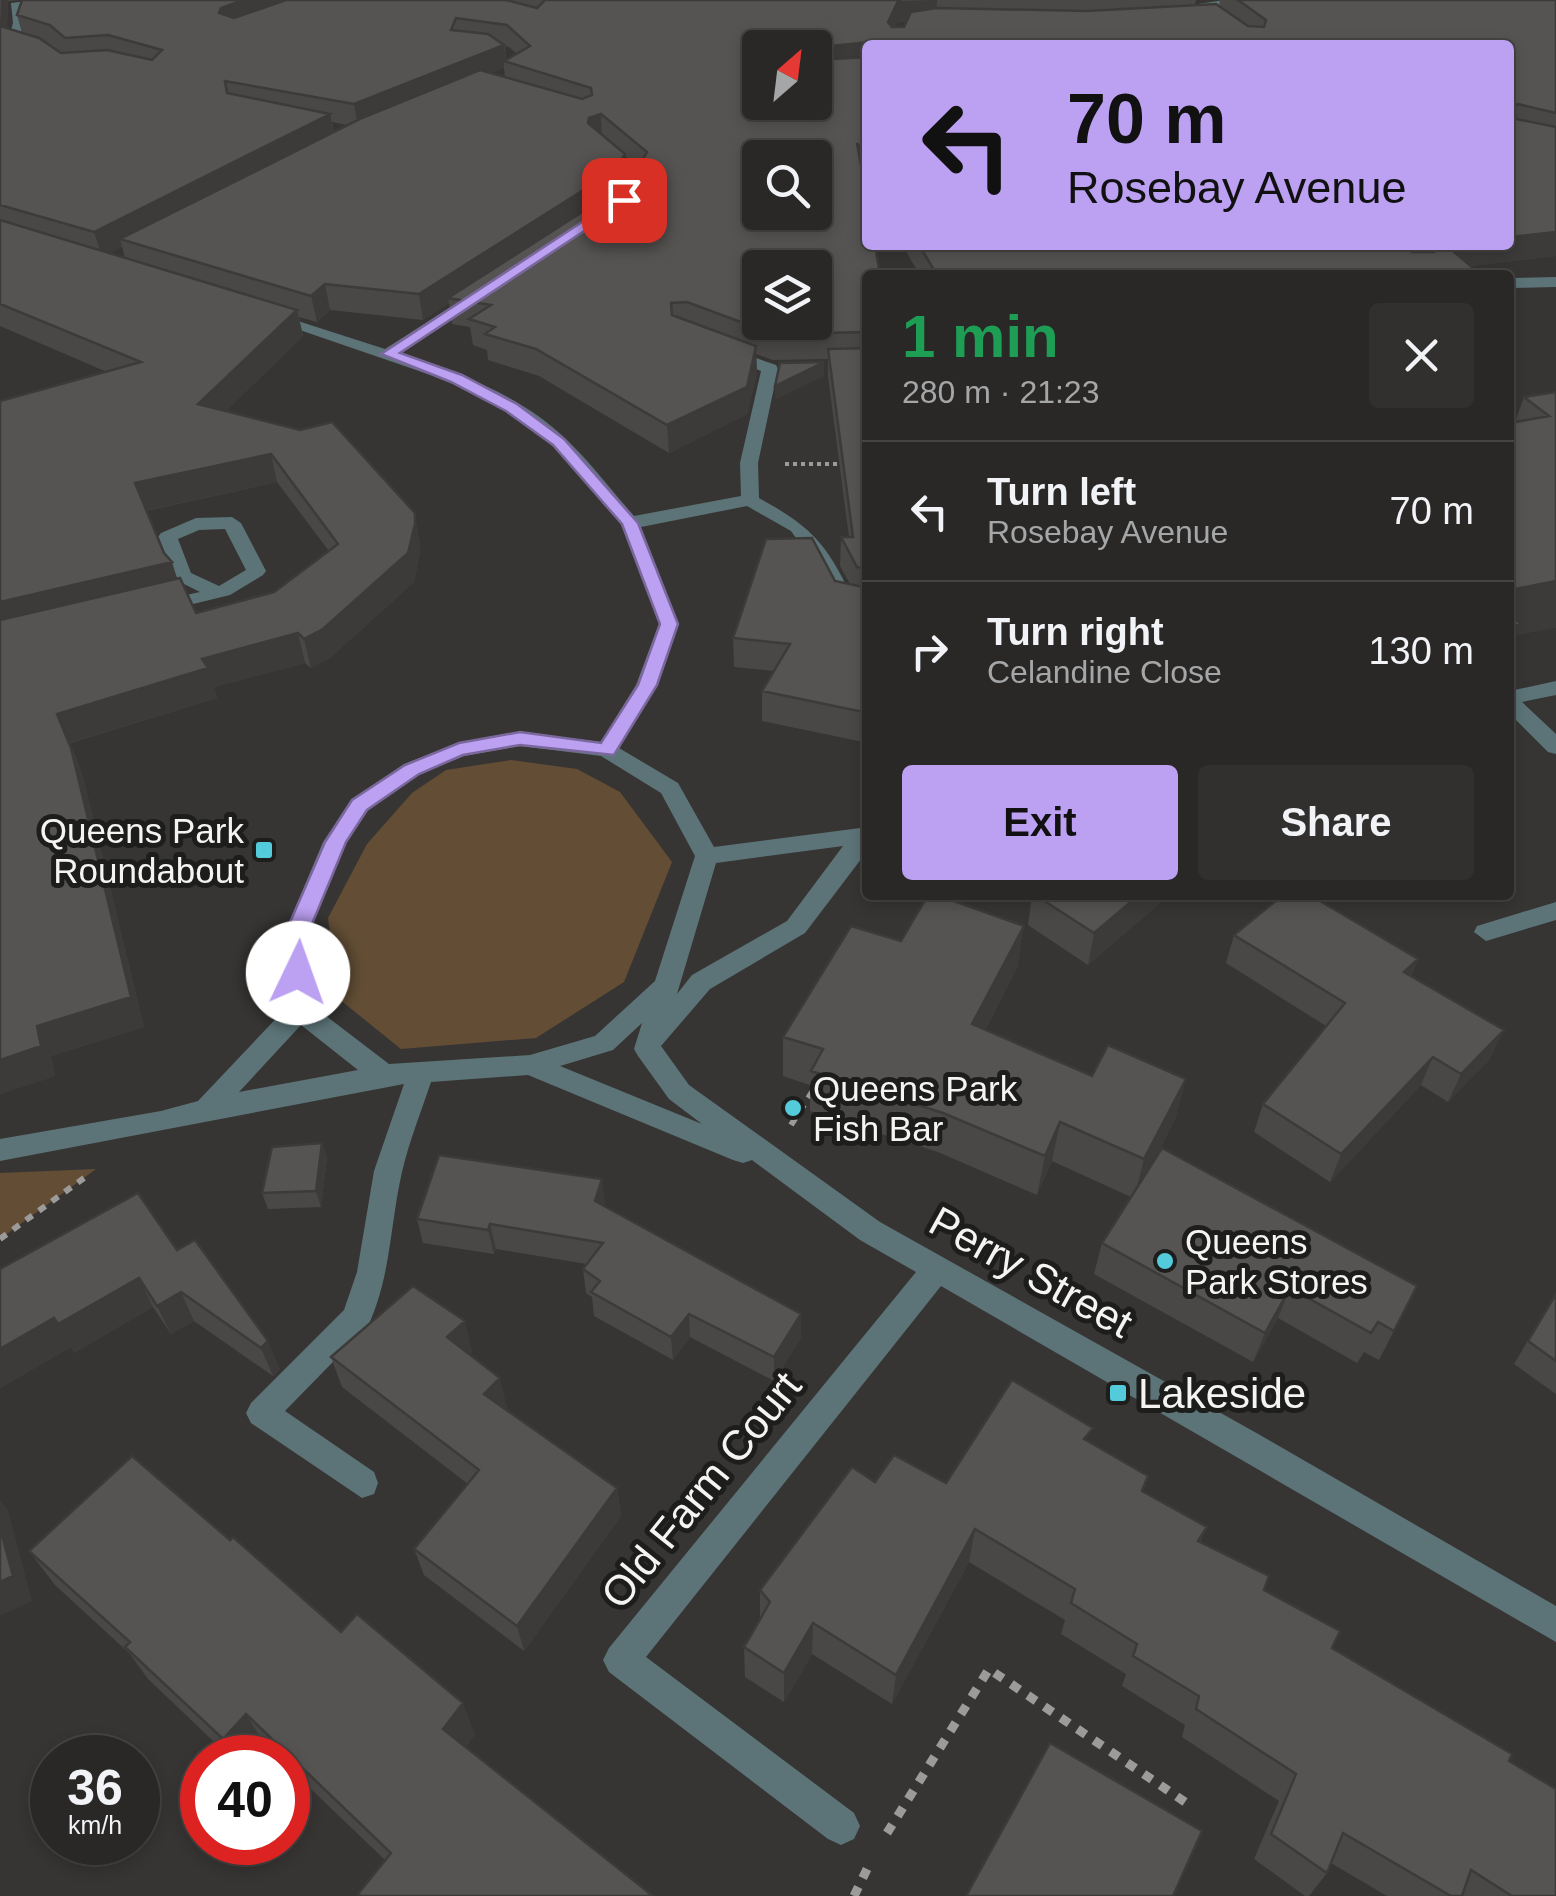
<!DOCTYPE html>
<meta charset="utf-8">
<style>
:root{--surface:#292826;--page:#31302e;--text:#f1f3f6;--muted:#a5a6a7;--line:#454443;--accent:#bca0f2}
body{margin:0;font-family:Helvetica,sans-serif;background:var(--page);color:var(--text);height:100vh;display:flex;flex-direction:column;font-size:38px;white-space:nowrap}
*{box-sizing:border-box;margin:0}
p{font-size:32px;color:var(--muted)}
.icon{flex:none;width:55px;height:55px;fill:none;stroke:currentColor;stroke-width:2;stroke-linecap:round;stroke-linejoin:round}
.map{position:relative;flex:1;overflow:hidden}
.drawer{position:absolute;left:862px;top:270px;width:652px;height:630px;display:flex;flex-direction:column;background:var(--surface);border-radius:10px;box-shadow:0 5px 15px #0003,0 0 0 2px var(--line)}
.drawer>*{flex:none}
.hud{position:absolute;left:862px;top:40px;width:652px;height:210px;border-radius:10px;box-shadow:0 5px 15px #0003,0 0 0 2px var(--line);background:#bca0f2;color:#111;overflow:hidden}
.needle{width:65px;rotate:28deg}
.buttons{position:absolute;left:742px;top:30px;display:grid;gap:20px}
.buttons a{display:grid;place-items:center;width:90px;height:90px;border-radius:10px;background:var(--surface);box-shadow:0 5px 15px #0003,0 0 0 2px var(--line);font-size:50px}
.speed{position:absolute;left:30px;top:1735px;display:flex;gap:20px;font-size:50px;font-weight:700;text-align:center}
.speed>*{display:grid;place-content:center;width:130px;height:130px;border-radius:50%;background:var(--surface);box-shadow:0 5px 15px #0003,0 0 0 2px var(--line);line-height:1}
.speed small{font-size:25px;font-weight:400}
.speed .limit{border:15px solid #d22;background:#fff;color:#111}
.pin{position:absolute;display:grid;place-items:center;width:85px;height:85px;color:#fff;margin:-42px;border-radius:20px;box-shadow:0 5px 15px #0006}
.me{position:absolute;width:110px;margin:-55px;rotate:3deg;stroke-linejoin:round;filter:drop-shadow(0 0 8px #0008)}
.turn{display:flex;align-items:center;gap:35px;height:210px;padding:0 40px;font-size:45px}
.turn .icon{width:130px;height:130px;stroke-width:2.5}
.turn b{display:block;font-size:70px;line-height:85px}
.round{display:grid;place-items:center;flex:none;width:105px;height:105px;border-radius:10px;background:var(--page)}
.overview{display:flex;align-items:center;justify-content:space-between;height:170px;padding:0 40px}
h1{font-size:60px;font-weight:700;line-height:75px;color:#1e9e55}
.button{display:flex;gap:20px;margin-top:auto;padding:20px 40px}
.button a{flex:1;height:115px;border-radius:10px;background:var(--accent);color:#111;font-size:40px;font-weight:700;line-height:115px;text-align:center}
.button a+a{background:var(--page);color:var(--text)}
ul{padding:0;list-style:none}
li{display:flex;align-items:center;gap:30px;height:140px;padding:0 40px;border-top:2px solid var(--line)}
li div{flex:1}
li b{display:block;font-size:38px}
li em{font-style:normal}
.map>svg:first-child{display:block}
.green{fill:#634e35}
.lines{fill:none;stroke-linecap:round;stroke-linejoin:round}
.path-far2{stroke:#9c9b99;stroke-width:4;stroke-dasharray:4 4;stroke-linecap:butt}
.path-far1{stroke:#9c9b99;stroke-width:6;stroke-dasharray:8 8;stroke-linecap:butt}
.path{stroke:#9c9b99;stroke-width:9;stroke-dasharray:10 10;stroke-linecap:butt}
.minor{fill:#5c7478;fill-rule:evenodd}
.wall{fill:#4a4847;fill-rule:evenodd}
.shaded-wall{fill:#3c3b39}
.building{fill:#565452;stroke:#3c3b39;stroke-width:2.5;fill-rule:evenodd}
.route{fill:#bca0f2;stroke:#7a689d;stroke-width:2.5}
.poi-dot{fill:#53cbda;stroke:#1d1d1c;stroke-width:4}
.labels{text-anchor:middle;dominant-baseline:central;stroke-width:10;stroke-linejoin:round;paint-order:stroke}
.poi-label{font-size:35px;fill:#f5f4f3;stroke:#1d1d1c;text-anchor:start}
.near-street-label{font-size:42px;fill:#f5f4f3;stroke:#1d1d1c}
.near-poi-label{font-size:42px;fill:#f5f4f3;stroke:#1d1d1c;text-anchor:start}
</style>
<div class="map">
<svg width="1556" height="1896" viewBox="0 0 1556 1896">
<rect width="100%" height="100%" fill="#373533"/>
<path class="green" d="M511,760L577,769L620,792L672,862L624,982L536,1038L401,1049L339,999L328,918L367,844L412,793L446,770Z
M96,1169L0,1239V1173Z"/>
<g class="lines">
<path class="path-far2" d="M785,464H847"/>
<path class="path-far1" d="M791,1125L814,1089
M0,1239L84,1178"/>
<path class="path" d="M887,1833L989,1669L1188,1804
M854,1896L868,1867"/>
<path class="minor" d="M35,0L23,5L25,23L18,39L38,47L32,51L7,44L13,23L11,3Z
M1224,0H1287L1198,8L1192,5Z
M595,142H605L645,177L628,204L616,201L631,178L595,148Z
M1556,277V287L1510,288V278Z
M471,294L485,297L400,354C459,373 521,395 567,440C591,463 612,491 634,516L741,496L740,463L761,371L719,353L727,348L776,365L778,369L758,463L759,498C812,527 827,544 853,599L868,602V614L838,608L820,572L791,531L747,506L641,527L679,624L658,685L619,748L678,783L714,847L868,827V850L805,933L710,989L661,1046L689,1085L880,1222L1260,1435L1556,1606V1642L941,1286L646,1657L854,1813L860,1826L854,1839L841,1845L828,1839L609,1672L603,1660L609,1648L916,1272L860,1240L752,1160L743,1163L733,1160L528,1075L431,1082C421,1112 409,1142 402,1172C390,1224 391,1277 368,1326L285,1411L374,1472L378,1483L374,1494L362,1498L251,1423L246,1413L251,1403L344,1310L357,1272L374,1171L404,1084L0,1161V1139L161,1111L198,1101L287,1007L284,935L323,842L351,800L404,764L459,743L520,732L601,742L636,685L659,624L621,524L553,446L506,411L451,382L262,317L276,314L385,349ZM520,746L601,756L661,793L695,856L655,981L595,1036L530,1055L389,1064L313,1006L308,935L346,843L367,810L420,774L464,756ZM843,846L787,921L692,975L677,994L716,863ZM642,1023L634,1049L638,1056L669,1099L702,1124L560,1066L613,1050ZM301,1025L358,1070L239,1092Z
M232,517L241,523L266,571L263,575L230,595L156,613L149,611V603L200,592L176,580L158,537L161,533L196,518ZM225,529L246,570L219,586L191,573L178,539L199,530Z
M1556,681V695L1522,702L1556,734V754L1548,752L1510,714V691Z
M1556,902V920L1486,941L1474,932L1477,926Z"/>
</g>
<path class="wall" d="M0,0H20L8,1L7,28L22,33L17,15L22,0H1196L1195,5L1219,6L1220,0H1556V256L1471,266L1481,275H920L902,245H1510V45H868V186L863,179L868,275V743L762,721V691L774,671L734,667L733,638L835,581L850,584L840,566L841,537H849L828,376V359L773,360L756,354L757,373L747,414L669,453L539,376L488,360L487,350L473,345L470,327L452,324L449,303L423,320L330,310L317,322L299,317L303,336L226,411L420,542V552L414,582L330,658L311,668L305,663L214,687L217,698L70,743L83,777L144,1027L51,1056L55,1076L0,1094V401L107,372L0,326ZM907,21L904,27H895L897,22ZM505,46L509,47L517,54L506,60ZM504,68L505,77L492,73ZM332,122L347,125L334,132ZM625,156L639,168L632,180L621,187L626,179ZM122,247L125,258L109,253ZM277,482L329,551L274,592L196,613L164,553L146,511Z
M1556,392L1517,635L1510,654V423L1515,422L1524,397Z
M1032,895H1171L1168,896L1088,965L1028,925Z
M1234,935L1418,959L1411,976L1490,1059L1448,1102L1421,1085L1330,1182L1254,1132L1263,1104L1326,1026L1226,963Z
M901,941L1018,966L985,1030L1092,1076L1186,1079L1175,1119L1151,1166L1417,1286L1379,1360L1364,1352L1357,1363L1278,1318L1253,1362L1094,1274L1102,1243L1131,1197L1052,1161L1037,1195L938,1152L810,1111V1085L783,1076V1037Z
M322,1143L327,1158L321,1207L268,1209L262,1193Z
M605,1204L604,1206L801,1314V1338L774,1381L690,1337L673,1360L594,1316L592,1297L586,1293L583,1269L587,1264L496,1249L494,1254L423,1243L417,1219Z
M177,1250L280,1369L273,1376L194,1321L171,1334L153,1307L74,1353L71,1347L0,1388V1269Z
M1556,1293V1394L1514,1364Z
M472,1351L469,1354L507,1407L505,1409L617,1488L621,1516L524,1651L424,1575L414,1549L468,1484L342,1387L331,1357Z
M1089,1442L1143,1492L1207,1527L1200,1542L1264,1590L1332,1648L1509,1761L1556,1896H1387L1331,1863L1327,1873L1309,1896H1305L1254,1859L1279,1801L1182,1737L1185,1725L1122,1686L1126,1674L1061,1634L1065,1620L969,1562L892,1704L812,1654L784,1702L745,1677L744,1647L760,1619V1590L875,1482L946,1483Z
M230,1540L341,1632L475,1734L385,1860L288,1767V1758H278L265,1745L254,1758H231L148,1679L130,1654L55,1585L29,1551Z"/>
<path class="shaded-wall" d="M1,0H8L6,48L0,28Z
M244,0H305L226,29L219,13L221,8Z
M937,0L936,15L897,22L887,44L888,22L898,1Z
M869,42L868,64L815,69V48H812Z
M504,45L506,62L504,61V68L358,127L354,104Z
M330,114L335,138L120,239L122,247L102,257L94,232Z
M601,114L602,138L588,123L589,118Z
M625,154L626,179L616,194L448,298L449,303L423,320L419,294Z
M1556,232V256L1439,270L1446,245H1510V237Z
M325,284L330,310L317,322L311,296Z
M297,310L303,336L205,432L198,404Z
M756,346L757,373L747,414L669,453L667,425Z
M824,362V376L775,400V386Z
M271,454L277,482L144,511L135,483Z
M415,513L420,542V552L414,582L330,658L311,668L304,639Z
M172,562L181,591L0,634V602Z
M1556,581V628L1517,635L1510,654V590Z
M298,633L305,663L214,687L217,698L68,743L57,714L202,659Z
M71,748L83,777L144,1027L51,1056L55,1076L0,1094V1060L37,1026Z
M1139,895H1171L1168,896L1088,965L1094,933Z
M1024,926L1018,966L967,1064L972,1024Z
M1418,959L1406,987L1404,972Z
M1504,1030L1490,1059L1448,1102L1461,1074Z
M1433,1057L1421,1085L1330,1182L1341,1154Z
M1186,1079L1175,1119L1134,1198L1144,1159Z
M1060,1122L1052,1161L1037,1195L1045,1156Z
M322,1143L327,1158L321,1207L316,1191Z
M602,1179L605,1204L599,1226L595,1201Z
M490,1224L496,1249L494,1254L488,1230Z
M139,1278L153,1307L74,1353L58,1324Z
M1290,1288L1278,1318L1253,1362L1265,1333Z
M181,1292L194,1321L171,1334L157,1306Z
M689,1314L690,1337L673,1360L671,1337Z
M801,1314V1338L774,1381V1357Z
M54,1318L71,1347L0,1388V1349Z
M465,1321L472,1351L455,1366L447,1337Z
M268,1341L280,1369L273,1376L261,1348Z
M500,1378L507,1407L491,1423L484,1394Z
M617,1488L621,1516L524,1651L517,1626Z
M0,1500L8,1510L32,1601L0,1616Z
M975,1529L969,1562L892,1704L896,1675Z
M813,1623L812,1654L784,1702V1673Z
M463,1703L475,1734L455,1760L443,1729Z
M246,1714L265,1745L254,1758H235L223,1739Z"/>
<path class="building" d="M22,0H244L221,8L219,13L234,18L286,0H506L537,8L545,0H902L898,1L888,22L892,27H904L911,12L936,8L1087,11L1216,4L1248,26L1264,27L1266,20L1238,0H1556V113L1518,104L1513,107L1516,119L1556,127V232L1510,237V45H870L869,42L812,48H760V102H815V60L868,57V160L857,143L868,203V245H875L880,275H868V332L773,334L687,302L671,303L672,315L756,346L747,387L667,425L536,349L485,334L495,327L469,319L491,305L448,298L632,180L647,152L601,114L589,118L588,123L625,154L615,170L419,294L325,284L311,296L120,239L362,118L480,70L582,99L592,95L591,88L504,61L530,46L507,25L456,18L451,30L488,34L504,45L354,104L225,81L227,93L330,114L94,232L0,205V26L39,38L61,53L107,50L152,60L162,50L108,35L65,38L50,25L17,15ZM760,158H815V212H760ZM760,268H815V322H760Z
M0,220L297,310L198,404L300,430L332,422L415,513V524L408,553L323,629L304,639L298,633L202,659L208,668L57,714L71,748L131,997L37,1026L41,1046L0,1060V620L180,578L196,613L274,592L338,544L271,454L135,483L164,553L172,562L0,602V401L141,362L0,304Z
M919,245H1403L1412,252H1434V246L1432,245H1446L1481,275H937Z
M868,348V570L857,567L841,537H853L828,349Z
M824,362L775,386L780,363Z
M1556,392V581L1510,590V423L1549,416L1524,397Z
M812,538L835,581L868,588V713L762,691L790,644L733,638L766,539Z
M1510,615L1521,624L1510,627Z
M928,895H937L1024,926L972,1024L1092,1076L1108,1045L1186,1079L1144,1159L1060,1122L1045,1156L943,1113L811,1071L823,1049L783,1037L851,926L901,941Z
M1035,895H1139L1094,933Z
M1283,895H1310L1418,959L1404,972L1504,1030L1461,1074L1433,1057L1341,1154L1263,1104L1345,1003L1234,935Z
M322,1143L316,1191L262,1193L272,1147Z
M1162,1148L1417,1286L1394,1331L1378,1322L1371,1333L1290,1288L1265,1333L1102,1243Z
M439,1155L602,1179L595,1201L801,1314L774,1357L689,1314L671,1337L591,1292L600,1281L583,1269L603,1243L490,1224L488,1230L417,1219Z
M138,1193L177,1250L195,1240L268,1341L261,1348L181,1292L157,1306L139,1278L58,1324L54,1318L0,1349V1269Z
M413,1286L465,1321L447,1337L500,1378L484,1394L617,1488L517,1626L414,1549L479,1470L331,1357Z
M1556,1294V1361L1528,1341Z
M1012,1380L1093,1428L1084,1439L1148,1476L1142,1491L1207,1527L1198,1541L1269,1576L1264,1590L1340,1631L1332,1648L1512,1754L1509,1761L1556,1789V1896H1512L1471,1870L1462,1896H1451L1343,1833L1327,1873L1271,1834L1296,1774L1196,1709L1199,1696L1133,1656L1137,1644L1071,1603L1075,1589L975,1529L896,1675L813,1623L784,1673L744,1647L770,1602L760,1590L852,1467L875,1482L894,1455L946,1483Z
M132,1456L230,1540L233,1537L341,1632L357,1614L463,1703L443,1729L653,1896H361L358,1894L391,1853L246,1714L223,1739L125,1647L130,1642L29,1551Z
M0,1528L13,1576L0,1582Z
M1050,1743L1202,1831L1173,1896H966Z"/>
<path class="route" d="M620,197L631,200L400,353L462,375L517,404L564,439L638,523L678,624L657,685L614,755L520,745L463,755L419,774L367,810L346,842L307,936L309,973L298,981L290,979L284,936L325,842L352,800L405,765L459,743L520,732L601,743L638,685L660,624L622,524L553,445L506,411L451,382L381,354Z"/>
<g class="poi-dot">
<rect x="254" y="840" width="20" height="20" rx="5"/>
<circle cx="793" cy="1108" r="10"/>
<circle cx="1165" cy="1261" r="10"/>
<rect x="1108" y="1383" width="20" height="20" rx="5"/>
</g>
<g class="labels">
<g class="poi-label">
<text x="244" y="830" text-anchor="end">Queens Park<tspan x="244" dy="40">Roundabout</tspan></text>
<text x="813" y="1088">Queens Park<tspan x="813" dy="40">Fish Bar</tspan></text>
<text x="1185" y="1241">Queens<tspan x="1185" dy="40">Park Stores</tspan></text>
</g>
<g class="near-street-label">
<text transform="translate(1031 1272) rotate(29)">Perry Street</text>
<text transform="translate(701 1490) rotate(-51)">Old Farm Court</text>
</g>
<g class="near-poi-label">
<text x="1138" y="1393">Lakeside</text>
</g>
</g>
</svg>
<div class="buttons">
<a><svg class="needle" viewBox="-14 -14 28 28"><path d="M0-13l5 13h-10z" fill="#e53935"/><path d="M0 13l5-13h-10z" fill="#a5a6a7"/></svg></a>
<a><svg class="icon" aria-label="search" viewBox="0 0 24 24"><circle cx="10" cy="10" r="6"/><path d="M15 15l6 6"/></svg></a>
<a><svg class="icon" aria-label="layers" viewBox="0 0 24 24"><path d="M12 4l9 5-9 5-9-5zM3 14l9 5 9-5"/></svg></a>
</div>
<div class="speed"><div>36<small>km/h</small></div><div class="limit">40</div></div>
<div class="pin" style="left:624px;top:200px;background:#d93025"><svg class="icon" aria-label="arrive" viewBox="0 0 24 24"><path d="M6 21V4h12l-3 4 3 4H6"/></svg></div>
<svg class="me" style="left:298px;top:973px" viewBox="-20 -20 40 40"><circle r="19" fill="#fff"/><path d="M0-13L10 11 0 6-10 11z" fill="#bca0f2"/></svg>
<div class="hud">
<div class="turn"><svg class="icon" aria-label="left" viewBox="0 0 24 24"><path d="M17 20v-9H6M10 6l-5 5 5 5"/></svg><div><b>70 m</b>Rosebay Avenue</div></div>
</div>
<section class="drawer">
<div class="overview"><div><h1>1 min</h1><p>280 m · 21:23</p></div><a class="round"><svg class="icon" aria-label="close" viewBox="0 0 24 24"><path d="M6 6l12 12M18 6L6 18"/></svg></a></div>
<ul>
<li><svg class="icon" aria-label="left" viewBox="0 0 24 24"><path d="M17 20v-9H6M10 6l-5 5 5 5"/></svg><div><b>Turn left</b><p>Rosebay Avenue</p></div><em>70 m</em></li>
<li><svg class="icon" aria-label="right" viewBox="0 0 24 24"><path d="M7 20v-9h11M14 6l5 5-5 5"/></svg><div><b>Turn right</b><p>Celandine Close</p></div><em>130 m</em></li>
</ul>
<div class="button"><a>Exit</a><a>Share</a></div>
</section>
</div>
